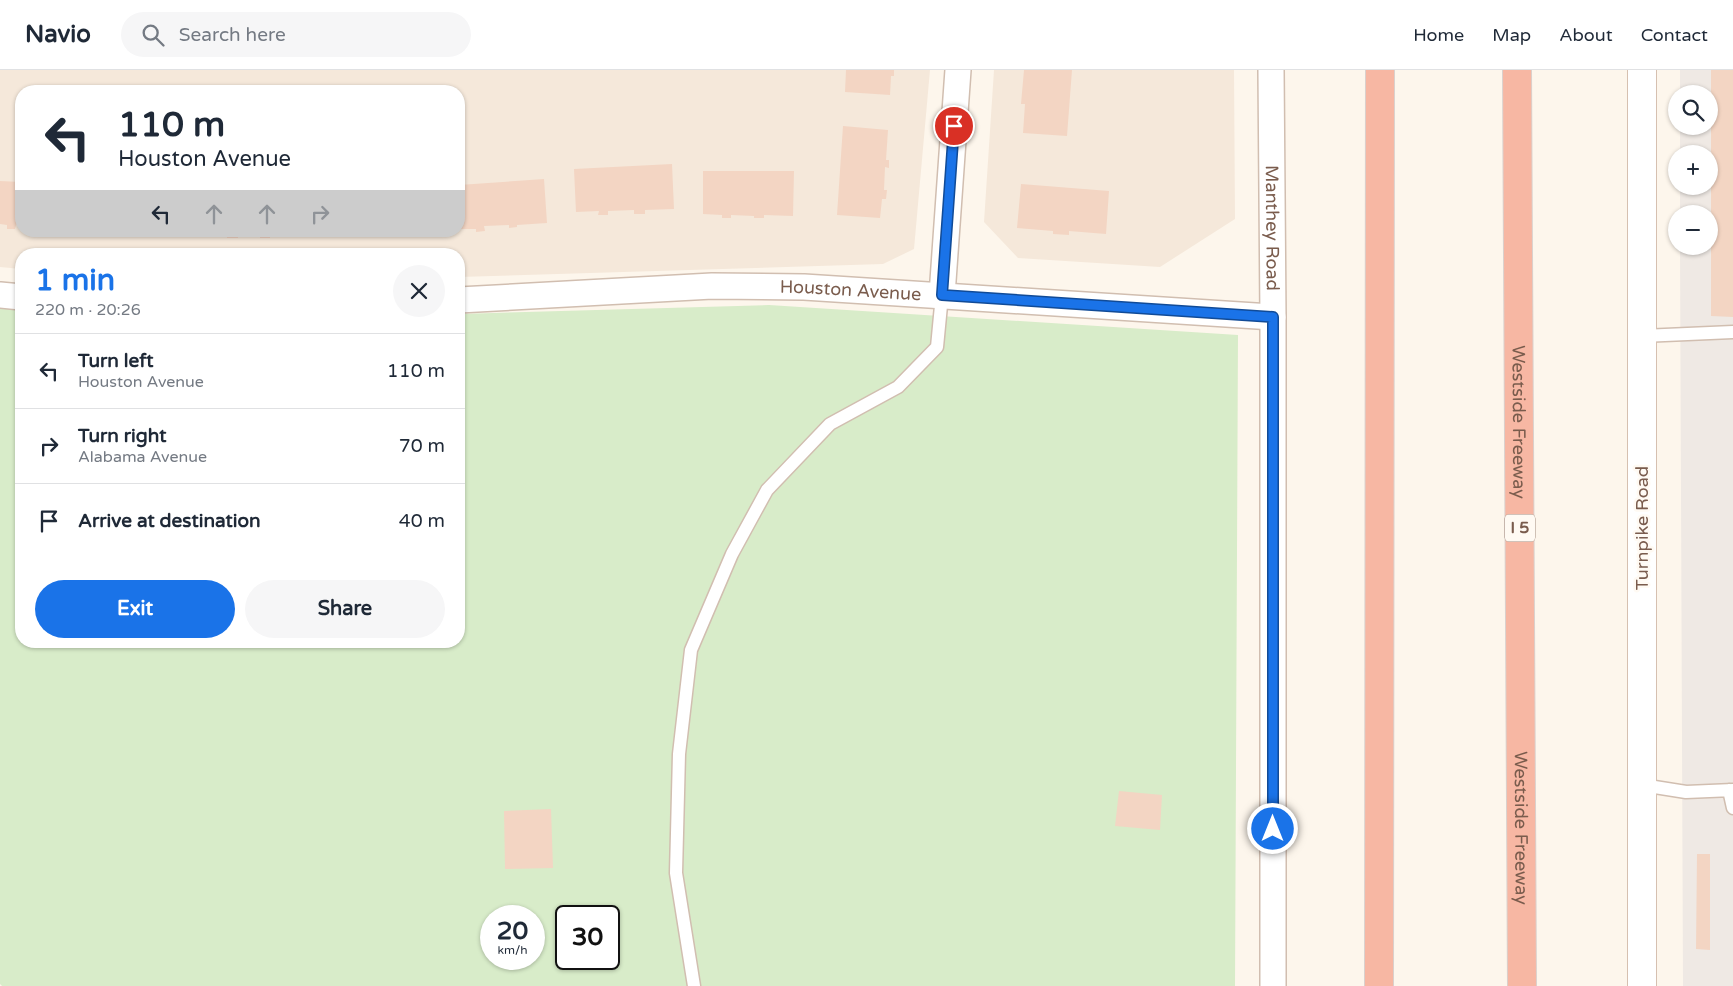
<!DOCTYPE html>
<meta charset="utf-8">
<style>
:root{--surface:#fff;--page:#f6f6f7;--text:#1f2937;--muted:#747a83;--line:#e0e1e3;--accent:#1a73e8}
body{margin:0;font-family:"Varela Round",sans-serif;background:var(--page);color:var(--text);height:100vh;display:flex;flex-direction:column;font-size:19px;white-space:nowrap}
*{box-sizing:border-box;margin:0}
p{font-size:16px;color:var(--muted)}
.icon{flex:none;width:28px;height:28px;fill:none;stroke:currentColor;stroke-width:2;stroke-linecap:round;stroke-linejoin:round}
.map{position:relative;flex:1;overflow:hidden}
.drawer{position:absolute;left:15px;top:178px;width:450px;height:400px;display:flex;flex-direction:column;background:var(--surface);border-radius:20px;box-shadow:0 1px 4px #0004}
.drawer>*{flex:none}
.top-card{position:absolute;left:15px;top:15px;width:450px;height:152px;border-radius:20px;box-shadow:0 1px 4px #0004;background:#fff;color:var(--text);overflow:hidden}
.controls{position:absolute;left:1668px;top:15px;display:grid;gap:10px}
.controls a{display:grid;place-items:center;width:50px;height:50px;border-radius:50%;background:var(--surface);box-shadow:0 1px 4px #0004;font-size:25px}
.speed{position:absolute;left:480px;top:835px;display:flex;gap:10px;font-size:25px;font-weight:700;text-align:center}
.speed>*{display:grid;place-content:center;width:65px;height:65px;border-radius:50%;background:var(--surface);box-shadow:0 1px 4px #0004;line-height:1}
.speed small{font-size:12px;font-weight:400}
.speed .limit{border:2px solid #111;border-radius:8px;background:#fff;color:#111}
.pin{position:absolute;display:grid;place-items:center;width:42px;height:42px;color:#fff;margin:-21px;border:2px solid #fff;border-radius:50%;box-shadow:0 1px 5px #0007}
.me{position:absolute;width:55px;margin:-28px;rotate:0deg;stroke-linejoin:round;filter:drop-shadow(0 0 4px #0008)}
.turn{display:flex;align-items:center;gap:18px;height:105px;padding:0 20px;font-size:22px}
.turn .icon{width:65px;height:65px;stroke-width:2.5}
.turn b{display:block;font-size:35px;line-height:42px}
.lanes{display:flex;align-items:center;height:48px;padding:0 20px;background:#0003;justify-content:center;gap:25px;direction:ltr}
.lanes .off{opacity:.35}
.round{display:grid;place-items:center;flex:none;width:52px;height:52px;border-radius:26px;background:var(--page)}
.overview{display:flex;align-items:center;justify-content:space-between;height:85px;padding:0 20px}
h1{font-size:30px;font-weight:700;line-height:38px;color:var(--accent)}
.button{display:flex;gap:10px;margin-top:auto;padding:10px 20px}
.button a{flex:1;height:58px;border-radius:30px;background:var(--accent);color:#fff;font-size:20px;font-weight:700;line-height:58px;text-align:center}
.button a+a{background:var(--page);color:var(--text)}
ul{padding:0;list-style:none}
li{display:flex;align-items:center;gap:15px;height:75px;padding:0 20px;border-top:1px solid var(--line)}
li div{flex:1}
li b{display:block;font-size:19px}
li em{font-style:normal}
header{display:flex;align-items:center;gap:30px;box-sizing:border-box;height:70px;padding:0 25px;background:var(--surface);border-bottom:1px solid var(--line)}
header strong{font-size:24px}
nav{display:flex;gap:28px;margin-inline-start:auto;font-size:18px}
.search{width:350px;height:45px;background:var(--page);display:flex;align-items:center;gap:12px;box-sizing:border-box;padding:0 18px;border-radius:28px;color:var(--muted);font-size:19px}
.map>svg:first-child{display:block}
.residential{fill:#f5e8da;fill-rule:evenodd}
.industrial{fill:#efe9e4}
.green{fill:#d8ecc9;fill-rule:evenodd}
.building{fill:#f3d5c3}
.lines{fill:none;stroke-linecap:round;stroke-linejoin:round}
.lane-casing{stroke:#d1beb0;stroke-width:15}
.street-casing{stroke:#d1beb0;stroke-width:28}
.secondary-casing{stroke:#d6c0b0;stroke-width:30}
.highway-casing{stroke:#dad1cd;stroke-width:30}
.lane{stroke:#fff;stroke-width:12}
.street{stroke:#fff;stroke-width:25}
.secondary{stroke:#fff;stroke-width:28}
.highway{stroke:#f7b7a3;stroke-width:28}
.route-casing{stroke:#114b97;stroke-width:12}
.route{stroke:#1a73e8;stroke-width:9}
.labels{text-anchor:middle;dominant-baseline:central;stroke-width:5;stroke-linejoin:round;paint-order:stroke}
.shield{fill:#fffaf3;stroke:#a28b7f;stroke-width:1}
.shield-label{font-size:16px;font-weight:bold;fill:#7a5c4d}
.street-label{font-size:18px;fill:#7a5c4d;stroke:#fffaf3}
</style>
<header>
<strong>Navio</strong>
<div class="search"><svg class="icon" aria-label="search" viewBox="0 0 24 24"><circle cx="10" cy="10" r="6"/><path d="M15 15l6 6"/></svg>Search here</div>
<nav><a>Home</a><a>Map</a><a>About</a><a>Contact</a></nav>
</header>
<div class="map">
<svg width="1733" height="916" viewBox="0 0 1733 916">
<rect width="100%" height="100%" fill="#fdf6ec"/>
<path class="residential" d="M0,0H930L914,179L883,194L459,207V184H21V199L0,197ZM21,21H459V161H21Z
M994,0H1234L1235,149L1160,197L1018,188L984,152Z"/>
<path class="industrial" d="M1680,0H1733V916H1683L1680,176H1709V144H1680V116H1709V84H1680V56H1709V24H1680Z"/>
<path class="green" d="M769,235L1238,265L1235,916H2L0,914V238L21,240V571H459V244ZM491,846H534V889H491ZM566,846H609V889H566Z"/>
<path class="building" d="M846,0H894V6H891L890,25L845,22Z
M1024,0H1072L1067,66L1023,63L1025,34H1021Z
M1711,0H1733V247L1711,246Z
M843,56L888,60L886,90H889V98L885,97L884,120H887L886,129H882L880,148L837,145Z
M672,94L674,139L645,140V144H634V140L608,141V145H598L599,141L576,142L574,99Z
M703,101H794L793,146L764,145V148H754V146L731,145V148H722V145L703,144Z
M544,109L547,153L517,155V157L509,158V155L484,156L485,161L476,162V159H459V115Z
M0,111L21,112V156L16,155L15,159H7V155L0,154Z
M1021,114L1109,121L1106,164L1069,161V165L1053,164V161L1017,158Z
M210,161H300V165H270V168H260V165H238V168H227V165H210Z
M1119,721L1162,725L1160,760L1115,756Z
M551,739L553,798L505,799L504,741Z
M1697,784H1710V880L1696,879Z"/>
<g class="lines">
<g class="lane-casing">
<path id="lane" d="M1642,266L1733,262
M1642,715L1686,722L1733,720
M1729,720L1733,738
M694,916L676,803L679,684L691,580L732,484L767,420L830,354L898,317L937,277L942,225"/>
</g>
<g class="street-casing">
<g id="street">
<path id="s1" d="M1271,0L1273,247V916"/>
<path d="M0,225L21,227"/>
<path d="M942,225L958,0"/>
<path id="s2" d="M459,230L712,216L804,217L1273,247"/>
</g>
</g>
<g class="secondary-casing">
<path id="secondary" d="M1642,0V916"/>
</g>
<g class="highway-casing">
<g id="highway">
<path id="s3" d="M1517,0L1522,916"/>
<path d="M1379,916L1380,0"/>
</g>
</g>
<use href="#lane" class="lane"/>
<use href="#street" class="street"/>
<use href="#secondary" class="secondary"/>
<use href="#highway" class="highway"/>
</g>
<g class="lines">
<g class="route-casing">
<path id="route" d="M954,56L942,225L1273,247V759"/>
</g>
<use href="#route" class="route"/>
</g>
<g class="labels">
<rect class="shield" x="1505" y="444.5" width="30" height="27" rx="4"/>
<g class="shield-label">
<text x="1520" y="458">I 5</text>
</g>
<g class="street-label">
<text stroke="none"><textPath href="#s1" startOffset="158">Manthey Road</textPath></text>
<text stroke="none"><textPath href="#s2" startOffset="392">Houston Avenue</textPath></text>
<text stroke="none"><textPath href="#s3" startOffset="352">Westside Freeway</textPath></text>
<text transform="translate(1642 458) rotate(-90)">Turnpike Road</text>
<text stroke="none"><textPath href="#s3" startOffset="758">Westside Freeway</textPath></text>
</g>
</g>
</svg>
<div class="controls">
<a><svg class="icon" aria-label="search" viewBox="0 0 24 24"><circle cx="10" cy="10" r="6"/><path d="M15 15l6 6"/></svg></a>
<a>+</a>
<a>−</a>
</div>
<div class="speed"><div>20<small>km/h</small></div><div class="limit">30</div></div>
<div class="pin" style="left:954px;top:56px;background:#d93025"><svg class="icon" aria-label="arrive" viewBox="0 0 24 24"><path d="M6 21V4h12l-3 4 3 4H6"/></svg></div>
<svg class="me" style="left:1273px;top:759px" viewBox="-20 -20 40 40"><circle r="17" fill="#1a73e8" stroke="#fff" stroke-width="3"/><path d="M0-11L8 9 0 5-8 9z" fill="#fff"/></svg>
<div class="top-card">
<div class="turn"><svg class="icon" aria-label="left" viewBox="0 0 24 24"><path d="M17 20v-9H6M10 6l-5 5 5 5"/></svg><div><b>110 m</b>Houston Avenue</div></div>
<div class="lanes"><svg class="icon" aria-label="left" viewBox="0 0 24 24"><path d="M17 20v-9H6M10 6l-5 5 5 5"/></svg><svg class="icon off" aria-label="ahead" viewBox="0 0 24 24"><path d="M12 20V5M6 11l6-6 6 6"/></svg><svg class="icon off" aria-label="ahead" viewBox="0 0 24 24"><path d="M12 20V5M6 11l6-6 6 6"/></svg><svg class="icon off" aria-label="right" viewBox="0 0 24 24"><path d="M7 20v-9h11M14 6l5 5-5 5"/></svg></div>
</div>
<section class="drawer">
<div class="overview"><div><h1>1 min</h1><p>220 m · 20:26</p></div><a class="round"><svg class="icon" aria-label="close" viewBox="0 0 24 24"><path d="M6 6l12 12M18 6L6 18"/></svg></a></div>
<ul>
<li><svg class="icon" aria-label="left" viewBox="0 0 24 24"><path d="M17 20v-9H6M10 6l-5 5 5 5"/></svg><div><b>Turn left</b><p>Houston Avenue</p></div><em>110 m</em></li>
<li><svg class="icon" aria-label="right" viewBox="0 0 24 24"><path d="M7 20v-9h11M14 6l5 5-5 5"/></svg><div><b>Turn right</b><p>Alabama Avenue</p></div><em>70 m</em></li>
<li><svg class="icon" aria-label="arrive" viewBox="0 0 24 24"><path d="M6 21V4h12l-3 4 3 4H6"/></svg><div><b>Arrive at destination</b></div><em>40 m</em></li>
</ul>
<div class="button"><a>Exit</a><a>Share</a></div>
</section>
</div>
